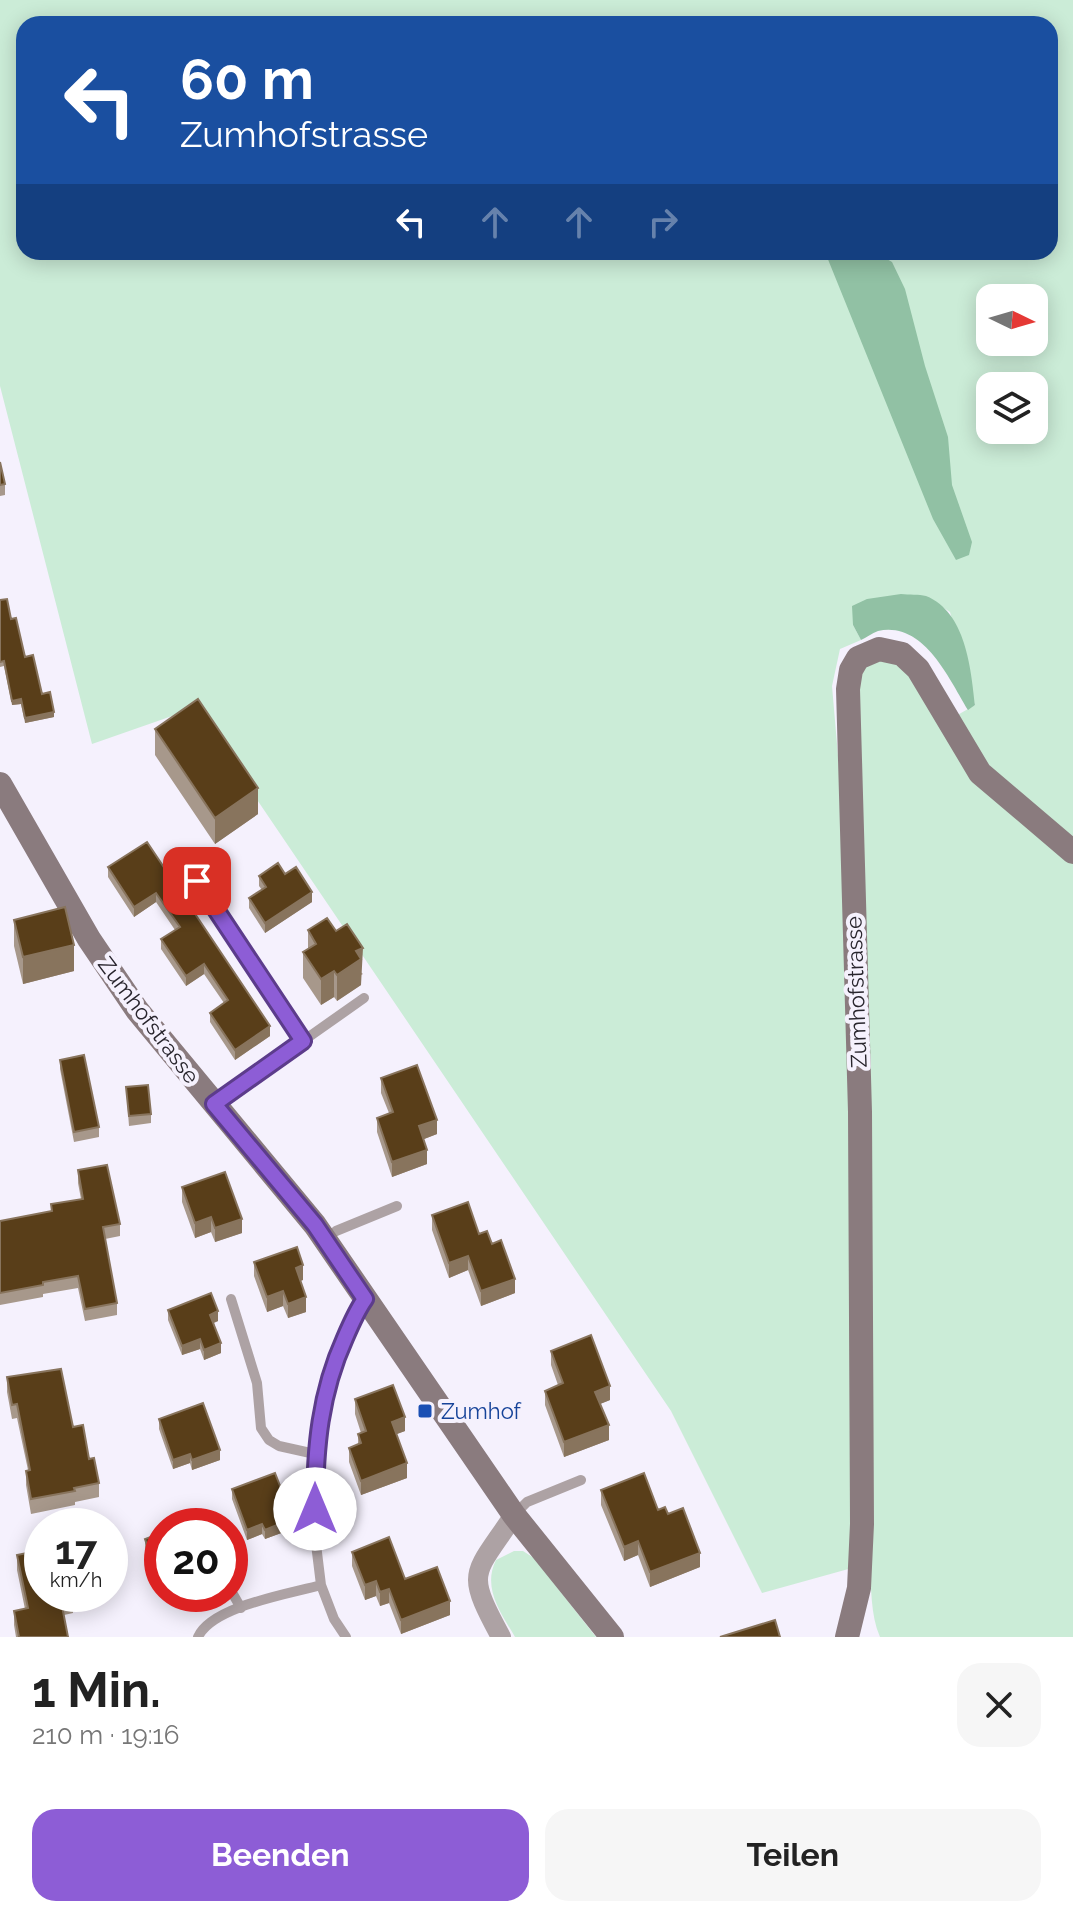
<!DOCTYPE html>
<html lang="de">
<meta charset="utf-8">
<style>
:root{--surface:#fff;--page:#f6f6f6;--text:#222;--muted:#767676;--accent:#8d5dd6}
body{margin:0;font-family:Raleway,sans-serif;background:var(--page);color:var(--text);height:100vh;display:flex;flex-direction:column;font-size:30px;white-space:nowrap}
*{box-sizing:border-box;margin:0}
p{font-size:26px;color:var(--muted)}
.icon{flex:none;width:44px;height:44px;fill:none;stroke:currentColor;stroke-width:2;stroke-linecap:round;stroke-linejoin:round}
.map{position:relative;height:1637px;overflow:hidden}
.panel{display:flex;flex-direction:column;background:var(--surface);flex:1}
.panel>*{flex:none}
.banner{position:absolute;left:16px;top:16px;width:1042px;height:244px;border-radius:24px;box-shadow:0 4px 20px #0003;background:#1a4fa0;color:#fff;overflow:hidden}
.needle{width:52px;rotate:95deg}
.buttons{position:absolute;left:976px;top:284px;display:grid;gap:16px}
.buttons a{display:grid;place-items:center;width:72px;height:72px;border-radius:16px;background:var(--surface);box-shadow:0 4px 20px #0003;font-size:40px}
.speed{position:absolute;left:24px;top:1508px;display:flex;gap:16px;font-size:40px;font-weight:700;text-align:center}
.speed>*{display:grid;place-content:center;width:104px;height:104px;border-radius:50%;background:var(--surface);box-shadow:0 4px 20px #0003;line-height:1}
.speed small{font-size:20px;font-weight:400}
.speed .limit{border:12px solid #d22;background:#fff;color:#111}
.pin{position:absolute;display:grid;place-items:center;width:68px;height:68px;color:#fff;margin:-34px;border-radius:16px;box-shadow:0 4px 12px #0006}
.me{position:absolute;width:88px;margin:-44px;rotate:0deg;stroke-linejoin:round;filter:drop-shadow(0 0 6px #0008)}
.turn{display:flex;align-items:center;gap:28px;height:168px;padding:0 32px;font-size:36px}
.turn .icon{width:104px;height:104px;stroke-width:2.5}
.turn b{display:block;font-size:56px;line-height:68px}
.lanes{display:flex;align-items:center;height:76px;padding:0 32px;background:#0003;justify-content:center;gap:40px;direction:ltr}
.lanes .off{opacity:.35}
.round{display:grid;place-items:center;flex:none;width:84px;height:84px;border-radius:24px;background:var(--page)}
.headline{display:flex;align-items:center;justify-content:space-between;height:136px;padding:0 32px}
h1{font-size:48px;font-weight:700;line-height:60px}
.button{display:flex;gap:16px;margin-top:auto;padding:16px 32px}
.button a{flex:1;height:92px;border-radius:24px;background:var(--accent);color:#fff;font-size:32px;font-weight:700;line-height:92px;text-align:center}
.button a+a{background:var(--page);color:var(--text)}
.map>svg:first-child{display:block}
.green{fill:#cbecd7;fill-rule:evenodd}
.forest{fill:#91c1a4}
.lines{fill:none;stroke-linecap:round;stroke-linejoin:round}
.lane{stroke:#ada2a4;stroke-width:10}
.street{stroke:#ada2a4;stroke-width:20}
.secondary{stroke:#8a7b7e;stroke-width:24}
.wall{fill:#a7988b}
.shaded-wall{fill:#88745d}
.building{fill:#593e19;stroke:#88745d;stroke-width:2}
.route-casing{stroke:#5c3c8b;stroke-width:20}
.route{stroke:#8d5dd6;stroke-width:14}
.transit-dot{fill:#1a4fb4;stroke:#f5f1fd;stroke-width:3}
.labels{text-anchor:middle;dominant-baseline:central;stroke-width:8;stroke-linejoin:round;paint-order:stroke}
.street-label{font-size:22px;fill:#28252d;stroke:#f5f1fd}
.transit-label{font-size:22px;fill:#164399;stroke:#f5f1fd;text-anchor:start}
</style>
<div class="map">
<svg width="1073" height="1637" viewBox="0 0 1073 1637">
<rect width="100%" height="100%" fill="#f5f1fd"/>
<path class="green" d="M0,0H1073V843L987,766L954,717L975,705L950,612C902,580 896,598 853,625L861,640L840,649L832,686L848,871L852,1568L762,1593L671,1411L195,708L92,744L0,386ZM24,24H1050V252H24ZM990,298H1034V342H990ZM990,386H1034V430H990Z
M886,659L905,669L1073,861V1637H880C870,1614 872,1588 869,1563L859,668Z
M514,1551H523L534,1558L596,1637H515C501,1613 482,1588 496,1560Z"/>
<path class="forest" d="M825,252H875L892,262L905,289L925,366L948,437L952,485L972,542L969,555L956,560L933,519Z
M901,594C909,595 919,594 926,596C966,612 971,669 975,705L968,710C949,679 924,621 878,631C872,633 866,638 861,640L853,625L852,606L867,599Z"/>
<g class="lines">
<path class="lane" d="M197,881L303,1041L214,1104
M303,1041L364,998
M326,1238L336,1231L397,1206
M231,1299L257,1383L261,1428L269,1440L279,1446L315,1454
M514,1515L527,1502L581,1480
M230,1589L241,1608
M198,1637C212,1606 289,1594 321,1585
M346,1637L334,1619L321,1585L315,1536V1454L327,1382L335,1359L365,1299"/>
<path class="street" d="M501,1637C464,1569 474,1576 514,1515"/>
<path class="secondary" d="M0,784L89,939L137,1010L315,1225L514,1515L612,1637
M847,1637L859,1588L862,1524L860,1112L848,689L851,670L858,658L879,649L902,654L918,669L980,773L1073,852"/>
</g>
<path class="wall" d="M0,462L5,484V495L0,496Z
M0,600L11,619L25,657L42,694L54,717L25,723L21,704L12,705L4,666L0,667Z
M155,729L258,814L215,844L155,755Z
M147,842L270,1036L235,1060L210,1022V1013L224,1003L204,974L186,986L161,949V939L175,930L156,902L134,917L108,877V867Z
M285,874L312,902L265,933L249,908V898L262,890L259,886V876Z
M14,920L74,971L23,984L14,946Z
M308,930L363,974L361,975V985L337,1001L334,997L321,1005L303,978V952L308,949Z
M60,1060L99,1127V1137L74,1142L60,1069Z
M381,1078L437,1134L424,1139L427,1164L392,1177L377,1132V1118L389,1113L381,1093Z
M126,1087L151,1114V1123L129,1126Z
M78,1170L120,1224V1236L105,1239L117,1303V1315L85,1321L78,1288L43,1294V1297L0,1305V1221L51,1211V1204L81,1199L78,1183Z
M182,1187L242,1233L215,1242L211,1232L195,1238L182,1202Z
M432,1215L479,1234L492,1244L515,1293L481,1306L468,1270L449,1278L432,1230Z
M254,1262L303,1280L300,1281L306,1312L288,1318L283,1306L267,1312L254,1276Z
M168,1310L218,1321L214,1323L221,1353L204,1360L200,1349L182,1355L168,1320Z
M551,1351L610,1400L600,1404L609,1440L564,1457L545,1405V1391L558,1385L551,1365Z
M7,1377L73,1427L89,1459L99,1483V1497L75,1502V1505L31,1514L26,1485V1471L28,1470L17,1418L12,1419L7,1392Z
M355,1399L405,1431L396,1434L407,1478L361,1495L349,1462V1448L358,1445V1434L361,1433L355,1414Z
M159,1419L220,1460L192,1470L190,1463L173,1469L159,1429Z
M232,1489L284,1506L278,1508L284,1532L265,1539L262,1534L247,1540L232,1499Z
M601,1490L658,1510L668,1514L700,1567L650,1587L638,1555L624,1561L601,1505Z
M162,1533V1589H159L145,1549V1539Z
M352,1552L405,1579L450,1615L401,1634L389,1603L380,1606L376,1596L365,1600L352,1566Z
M17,1555L73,1599V1613L64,1615L68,1637H16L14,1625V1611L25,1609L17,1570Z"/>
<path class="shaded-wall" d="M21,699V704L12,705V701Z
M54,712V717L25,723V718Z
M258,788V814L215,844V818Z
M312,892V902L265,933V923Z
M156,893V902L134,917V907Z
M74,945V971L23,984V957Z
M363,948L361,985L337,1001V975L356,951Z
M204,964V974L186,986V976Z
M334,971V997L321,1005V979Z
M270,1026V1036L235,1060V1050Z
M437,1120V1134L419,1141V1126Z
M427,1150V1164L392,1177V1162Z
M211,1217V1232L195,1238V1223Z
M242,1219V1233L215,1242V1228Z
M468,1256V1270L449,1278V1263Z
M303,1265V1280L296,1282V1268Z
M515,1279V1293L481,1306V1291Z
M283,1291V1306L267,1312V1297Z
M306,1297V1312L288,1318V1304Z
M218,1311V1321L210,1324V1315Z
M200,1339V1349L182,1355V1346Z
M221,1343V1353L204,1360V1350Z
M610,1386V1400L595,1406V1392Z
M405,1417V1431L392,1436V1422Z
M609,1425V1440L564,1457V1442Z
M220,1450V1460L192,1470V1460Z
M190,1454V1463L173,1469V1460Z
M407,1463V1478L361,1495V1481Z
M284,1496V1506L275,1509V1500Z
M284,1522V1532L265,1539V1530Z
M262,1524V1534L247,1540V1530Z
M638,1541V1555L624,1561V1547Z
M700,1553V1567L650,1587V1572Z
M162,1579V1589H159V1580Z
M376,1581V1596L365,1600V1585Z
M389,1589V1603L380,1606V1592Z
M450,1601V1615L401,1634V1620Z"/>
<path class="building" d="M0,462L5,484L0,485Z
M7,599L11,619L16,618L25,657L33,655L42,694L50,692L54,712L25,718L21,699L12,701L4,661L0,662V600Z
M198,699L258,788L215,818L155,729Z
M147,842L270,1026L235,1050L210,1013L228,1000L204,964L186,976L161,939L180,927L156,893L134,907L108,867Z
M278,863L285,874L296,867L312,892L265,923L249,898L266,887L259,876Z
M65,907L74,945L23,957L14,920Z
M327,918L336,931L347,924L363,948L356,951L361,959L337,975L334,971L321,979L303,952L316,944L308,930Z
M84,1055L99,1127L74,1132L60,1060Z
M417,1065L437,1120L419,1126L427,1150L392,1162L377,1118L393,1112L381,1078Z
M148,1085L151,1114L129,1116L126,1087Z
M107,1165L120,1224L103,1227L117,1303L85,1309L78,1276L43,1282V1285L0,1293V1221L52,1211L51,1204L83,1199L78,1170Z
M225,1172L242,1219L215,1228L211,1217L195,1223L182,1187Z
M468,1202L479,1234L487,1231L492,1244L501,1240L515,1279L481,1291L468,1256L449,1263L432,1215Z
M297,1247L303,1265L296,1268L306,1297L288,1304L283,1291L267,1297L254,1262Z
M211,1293L218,1311L210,1315L221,1343L204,1350L200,1339L182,1346L168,1310Z
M591,1335L610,1386L595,1392L609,1425L564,1442L545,1391L563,1383L551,1351Z
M61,1369L73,1427L83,1425L89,1459L94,1458L99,1483L74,1488L75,1491L31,1499L26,1471L30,1470L17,1404L12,1405L7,1377Z
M393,1385L405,1417L392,1422L407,1463L361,1481L349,1448L361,1443L358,1434L366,1431L355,1399Z
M203,1403L220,1450L192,1460L190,1454L173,1460L159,1419Z
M275,1473L284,1496L275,1500L284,1522L265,1530L262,1524L247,1530L232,1489Z
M644,1473L658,1510L665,1507L668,1514L683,1508L700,1553L650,1572L638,1541L624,1547L601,1490Z
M162,1533V1579L159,1580L145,1539Z
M389,1537L405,1579L437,1567L450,1601L401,1620L389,1589L380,1592L376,1581L365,1585L352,1552Z
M42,1550V1594H72L73,1599L61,1601L68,1637H19L14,1611L28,1608L17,1555Z
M775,1620L780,1637H720Z"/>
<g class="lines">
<g class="route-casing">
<path id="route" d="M197,881L303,1041L214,1104L315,1225L365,1299C357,1310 351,1324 345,1338C320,1393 315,1448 315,1509"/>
</g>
<use href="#route" class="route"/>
</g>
<rect class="transit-dot" x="417" y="1403" width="16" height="16" rx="4"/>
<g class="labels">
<g class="street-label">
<text transform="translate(856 992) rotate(-92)">Zumhofstrasse</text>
<text transform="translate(149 1020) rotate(53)">Zumhofstrasse</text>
</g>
<g class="transit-label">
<text x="441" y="1411">Zumhof</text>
</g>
</g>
</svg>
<div class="buttons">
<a><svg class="needle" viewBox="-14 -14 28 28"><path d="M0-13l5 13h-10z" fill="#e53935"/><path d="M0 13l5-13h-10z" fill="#767676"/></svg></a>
<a><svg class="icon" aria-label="layers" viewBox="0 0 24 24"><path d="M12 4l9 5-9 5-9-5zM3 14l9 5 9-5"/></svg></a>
</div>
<div class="speed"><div>17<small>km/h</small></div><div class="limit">20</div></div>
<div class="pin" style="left:197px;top:881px;background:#d93025"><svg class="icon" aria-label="arrive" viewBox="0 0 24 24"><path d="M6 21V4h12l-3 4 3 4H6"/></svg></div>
<svg class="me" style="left:315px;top:1509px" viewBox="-20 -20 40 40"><circle r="19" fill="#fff"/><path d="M0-13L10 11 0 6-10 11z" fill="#8d5dd6"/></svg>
<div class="banner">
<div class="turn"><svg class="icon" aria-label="left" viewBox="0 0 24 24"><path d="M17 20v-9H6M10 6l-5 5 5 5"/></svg><div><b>60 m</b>Zumhofstrasse</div></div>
<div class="lanes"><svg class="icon" aria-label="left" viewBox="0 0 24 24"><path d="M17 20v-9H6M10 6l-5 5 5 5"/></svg><svg class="icon off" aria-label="ahead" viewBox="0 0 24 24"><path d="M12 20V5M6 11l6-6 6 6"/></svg><svg class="icon off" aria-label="ahead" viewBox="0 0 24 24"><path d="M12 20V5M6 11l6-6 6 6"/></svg><svg class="icon off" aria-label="right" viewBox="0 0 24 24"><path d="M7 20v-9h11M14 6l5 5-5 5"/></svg></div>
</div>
</div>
<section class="panel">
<div class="headline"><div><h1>1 Min.</h1><p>210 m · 19:16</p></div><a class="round"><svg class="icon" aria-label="close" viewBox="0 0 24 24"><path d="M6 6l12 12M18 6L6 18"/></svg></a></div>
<div class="button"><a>Beenden</a><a>Teilen</a></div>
</section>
